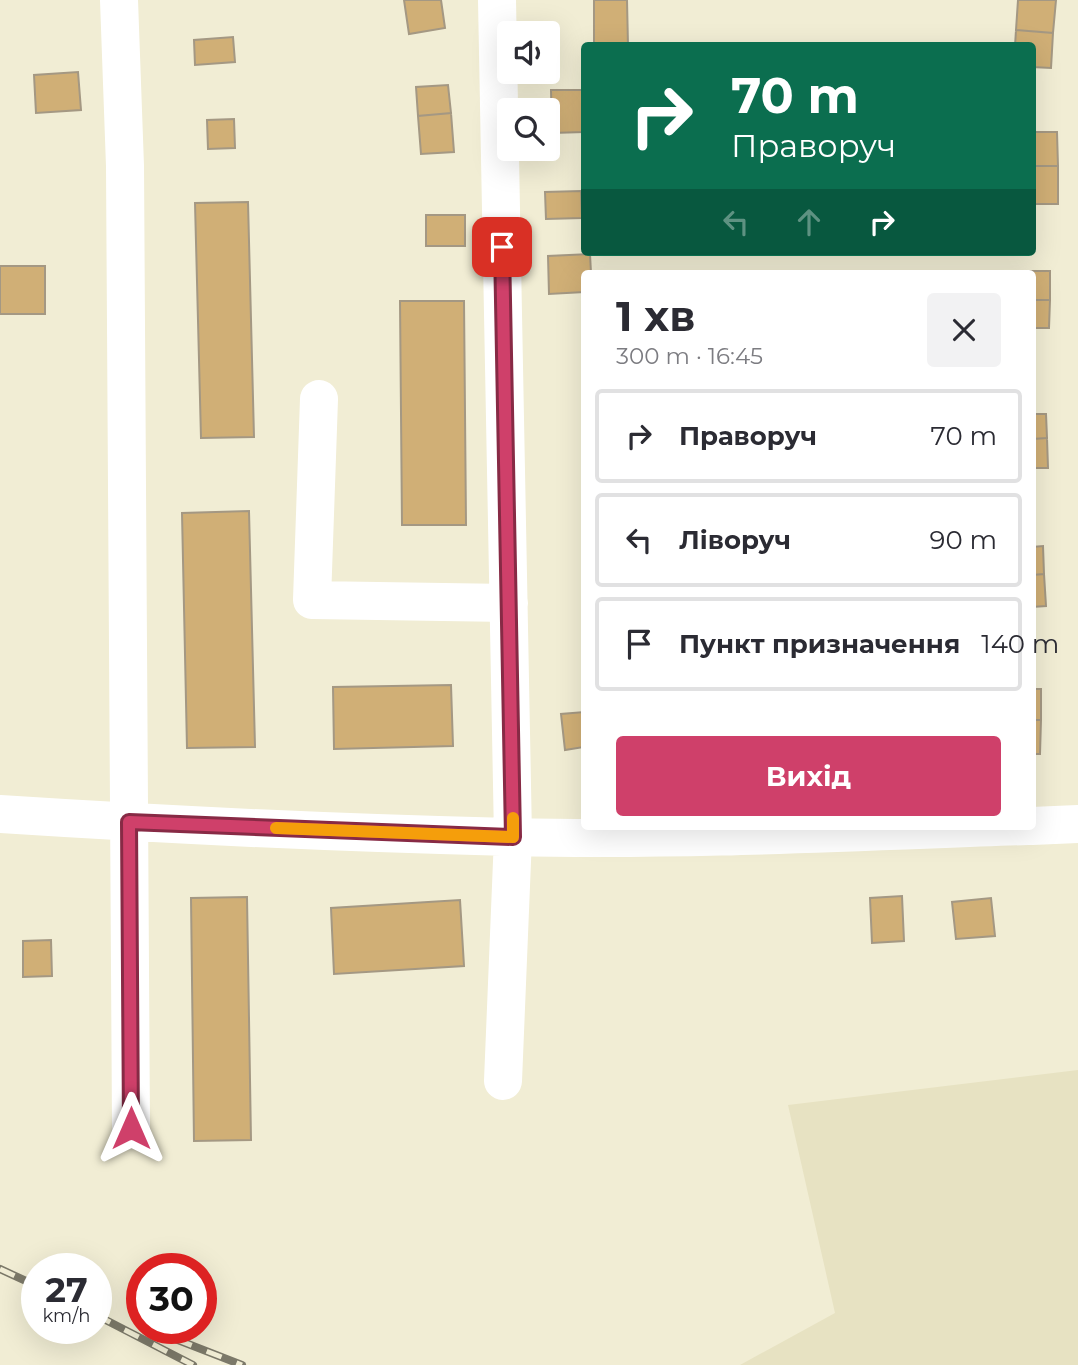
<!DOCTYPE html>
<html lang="uk">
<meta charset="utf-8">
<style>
:root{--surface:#fff;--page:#f2f2f3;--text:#2b2b33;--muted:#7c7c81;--line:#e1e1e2;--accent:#cf406a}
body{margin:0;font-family:Montserrat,sans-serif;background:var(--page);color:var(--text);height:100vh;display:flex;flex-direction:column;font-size:26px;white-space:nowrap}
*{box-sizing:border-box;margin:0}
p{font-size:23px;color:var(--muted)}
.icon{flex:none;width:38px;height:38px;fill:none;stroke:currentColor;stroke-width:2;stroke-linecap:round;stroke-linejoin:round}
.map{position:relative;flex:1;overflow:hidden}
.drawer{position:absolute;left:581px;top:270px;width:455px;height:560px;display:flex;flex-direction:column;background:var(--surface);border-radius:7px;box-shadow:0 7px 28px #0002}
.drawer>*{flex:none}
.guide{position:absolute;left:581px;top:42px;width:455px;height:214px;border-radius:7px;box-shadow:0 7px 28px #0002;background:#0b6e4f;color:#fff;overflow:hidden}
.tools{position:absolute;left:497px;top:21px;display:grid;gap:14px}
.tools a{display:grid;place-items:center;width:63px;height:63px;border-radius:7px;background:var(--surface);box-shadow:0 7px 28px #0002;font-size:35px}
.speed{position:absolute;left:21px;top:1253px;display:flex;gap:14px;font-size:35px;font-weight:700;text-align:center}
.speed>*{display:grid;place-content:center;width:91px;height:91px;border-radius:50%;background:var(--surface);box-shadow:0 7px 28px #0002;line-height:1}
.speed small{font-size:18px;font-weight:400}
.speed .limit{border:10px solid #d22;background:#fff;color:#111}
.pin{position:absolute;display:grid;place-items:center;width:60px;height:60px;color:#fff;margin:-30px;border-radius:14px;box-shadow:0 4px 10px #0006}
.me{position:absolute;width:77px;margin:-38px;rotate:0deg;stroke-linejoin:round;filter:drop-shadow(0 0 5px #0008)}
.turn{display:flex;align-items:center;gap:24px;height:147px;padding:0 35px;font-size:32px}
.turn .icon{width:91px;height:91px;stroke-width:2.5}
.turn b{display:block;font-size:49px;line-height:60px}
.lanes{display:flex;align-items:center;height:66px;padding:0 35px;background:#0003;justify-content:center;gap:35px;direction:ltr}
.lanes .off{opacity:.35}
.round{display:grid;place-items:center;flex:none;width:74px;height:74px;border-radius:7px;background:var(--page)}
.head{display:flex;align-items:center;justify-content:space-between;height:119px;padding:0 35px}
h1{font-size:42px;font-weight:700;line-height:52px}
.cta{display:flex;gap:14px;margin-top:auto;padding:14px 35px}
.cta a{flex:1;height:80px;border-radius:7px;background:var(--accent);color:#fff;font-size:28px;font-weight:700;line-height:80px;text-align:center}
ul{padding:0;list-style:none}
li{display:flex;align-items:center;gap:21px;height:94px;margin:0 14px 10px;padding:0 21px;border:4px solid var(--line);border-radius:7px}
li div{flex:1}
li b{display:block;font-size:26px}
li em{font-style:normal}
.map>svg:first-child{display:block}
.built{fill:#e7e2c2}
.building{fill:#d0af76;stroke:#a49883;stroke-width:2}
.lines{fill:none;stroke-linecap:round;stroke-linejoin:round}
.minor{stroke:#fff;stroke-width:38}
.rail-casing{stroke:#7c7969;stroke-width:8}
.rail{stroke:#f1edd4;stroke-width:5;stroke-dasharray:16;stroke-linecap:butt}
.route-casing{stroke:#872a45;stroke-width:18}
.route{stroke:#cf406a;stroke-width:12}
.slow{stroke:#f59e0b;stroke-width:12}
</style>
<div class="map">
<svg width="1078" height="1365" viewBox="0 0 1078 1365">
<rect width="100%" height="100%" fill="#f1edd4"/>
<path class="built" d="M1078,1070V1365H740L835,1313L788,1105Z"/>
<path class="building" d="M404,0H441L445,28L409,34Z
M594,0H627L628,46H594Z
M1018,0H1056L1053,33L1016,30Z
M1016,30L1053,33L1051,68L1032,67V46H1015Z
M233,37L235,62L195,65L194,40Z
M78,72L81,110L36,113L34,75Z
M448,85L451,113L418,116L416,87Z
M551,90H584V132L552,133Z
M451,113L454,152L421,154L418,116Z
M234,119L235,148L208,149L207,120Z
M1032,132H1057L1058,166H1032Z
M1032,166H1058V204H1032Z
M581,191L582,218L546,219L545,192Z
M248,202L254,437L201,438L195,203Z
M426,215H465V246H426Z
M590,254L591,273H584V292L549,294L548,256Z
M0,266H45V314H0Z
M1011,271H1050V300H1032V273H1011Z
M1032,300H1050L1049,328H1032Z
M400,301H464L466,525H402Z
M1032,414H1046L1047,438L1032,439Z
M1047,438L1048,468H1032V439Z
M249,511L255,747L187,748L182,513Z
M1043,546L1044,574L1032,575V547Z
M1044,574L1046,606L1032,607V575Z
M451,685L453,746L334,749L333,687Z
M1032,689H1041V720H1032Z
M584,712V747L565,750L561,714Z
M1032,720H1041L1040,754H1032Z
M902,896L904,941L872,943L870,898Z
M247,897L251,1140L194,1141L191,898Z
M991,898L995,936L956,939L952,902Z
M460,900L464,966L334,974L331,908Z
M51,940L52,976L23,977V941Z"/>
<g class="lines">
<path class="minor" d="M119,0L125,166L131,1127
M497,0L513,837L503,1081
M319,399L312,600L509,603
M0,814C170,825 341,833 511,837C684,841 856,832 1028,826
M1032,826L1078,824"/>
<g class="rail-casing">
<path id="rail" d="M0,1269L37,1286
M96,1315L193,1365
M147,1328L242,1365"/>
</g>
<use href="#rail" class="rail"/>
</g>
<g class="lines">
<g class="route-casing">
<path id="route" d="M131,1128L129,822L513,837L502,247"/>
</g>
<use href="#route" class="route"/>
<path class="slow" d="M276,828L513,837V818"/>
</g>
</svg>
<div class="tools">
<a><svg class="icon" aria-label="sound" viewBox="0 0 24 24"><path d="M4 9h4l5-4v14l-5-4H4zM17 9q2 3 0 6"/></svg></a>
<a><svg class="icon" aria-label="search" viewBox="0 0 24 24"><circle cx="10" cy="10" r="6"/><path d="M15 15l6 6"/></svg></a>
</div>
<div class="speed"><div>27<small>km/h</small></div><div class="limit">30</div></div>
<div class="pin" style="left:502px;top:247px;background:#d93025"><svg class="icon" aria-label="arrive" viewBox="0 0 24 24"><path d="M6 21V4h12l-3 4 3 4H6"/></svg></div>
<svg class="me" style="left:131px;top:1128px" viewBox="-20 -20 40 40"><path d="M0-17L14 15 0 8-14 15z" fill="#cf406a" stroke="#fff" stroke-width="4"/></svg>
<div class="guide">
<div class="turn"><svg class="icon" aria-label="right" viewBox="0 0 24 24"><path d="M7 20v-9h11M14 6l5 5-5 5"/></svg><div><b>70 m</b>Праворуч</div></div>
<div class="lanes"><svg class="icon off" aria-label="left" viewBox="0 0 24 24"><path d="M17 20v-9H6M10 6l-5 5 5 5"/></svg><svg class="icon off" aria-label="ahead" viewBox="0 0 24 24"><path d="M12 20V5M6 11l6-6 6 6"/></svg><svg class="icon" aria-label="right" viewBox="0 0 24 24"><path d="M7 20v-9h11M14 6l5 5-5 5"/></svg></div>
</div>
<section class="drawer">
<div class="head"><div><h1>1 хв</h1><p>300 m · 16:45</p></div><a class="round"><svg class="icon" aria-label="close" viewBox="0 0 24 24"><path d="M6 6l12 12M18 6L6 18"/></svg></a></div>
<ul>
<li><svg class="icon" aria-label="right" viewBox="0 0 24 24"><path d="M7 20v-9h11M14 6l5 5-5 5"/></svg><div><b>Праворуч</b></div><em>70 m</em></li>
<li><svg class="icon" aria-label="left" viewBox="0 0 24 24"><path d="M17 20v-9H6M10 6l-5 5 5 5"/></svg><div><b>Ліворуч</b></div><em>90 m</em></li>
<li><svg class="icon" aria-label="arrive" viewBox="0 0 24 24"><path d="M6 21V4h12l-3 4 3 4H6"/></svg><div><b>Пункт призначення</b></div><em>140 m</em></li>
</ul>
<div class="cta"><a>Вихід</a></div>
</section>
</div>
